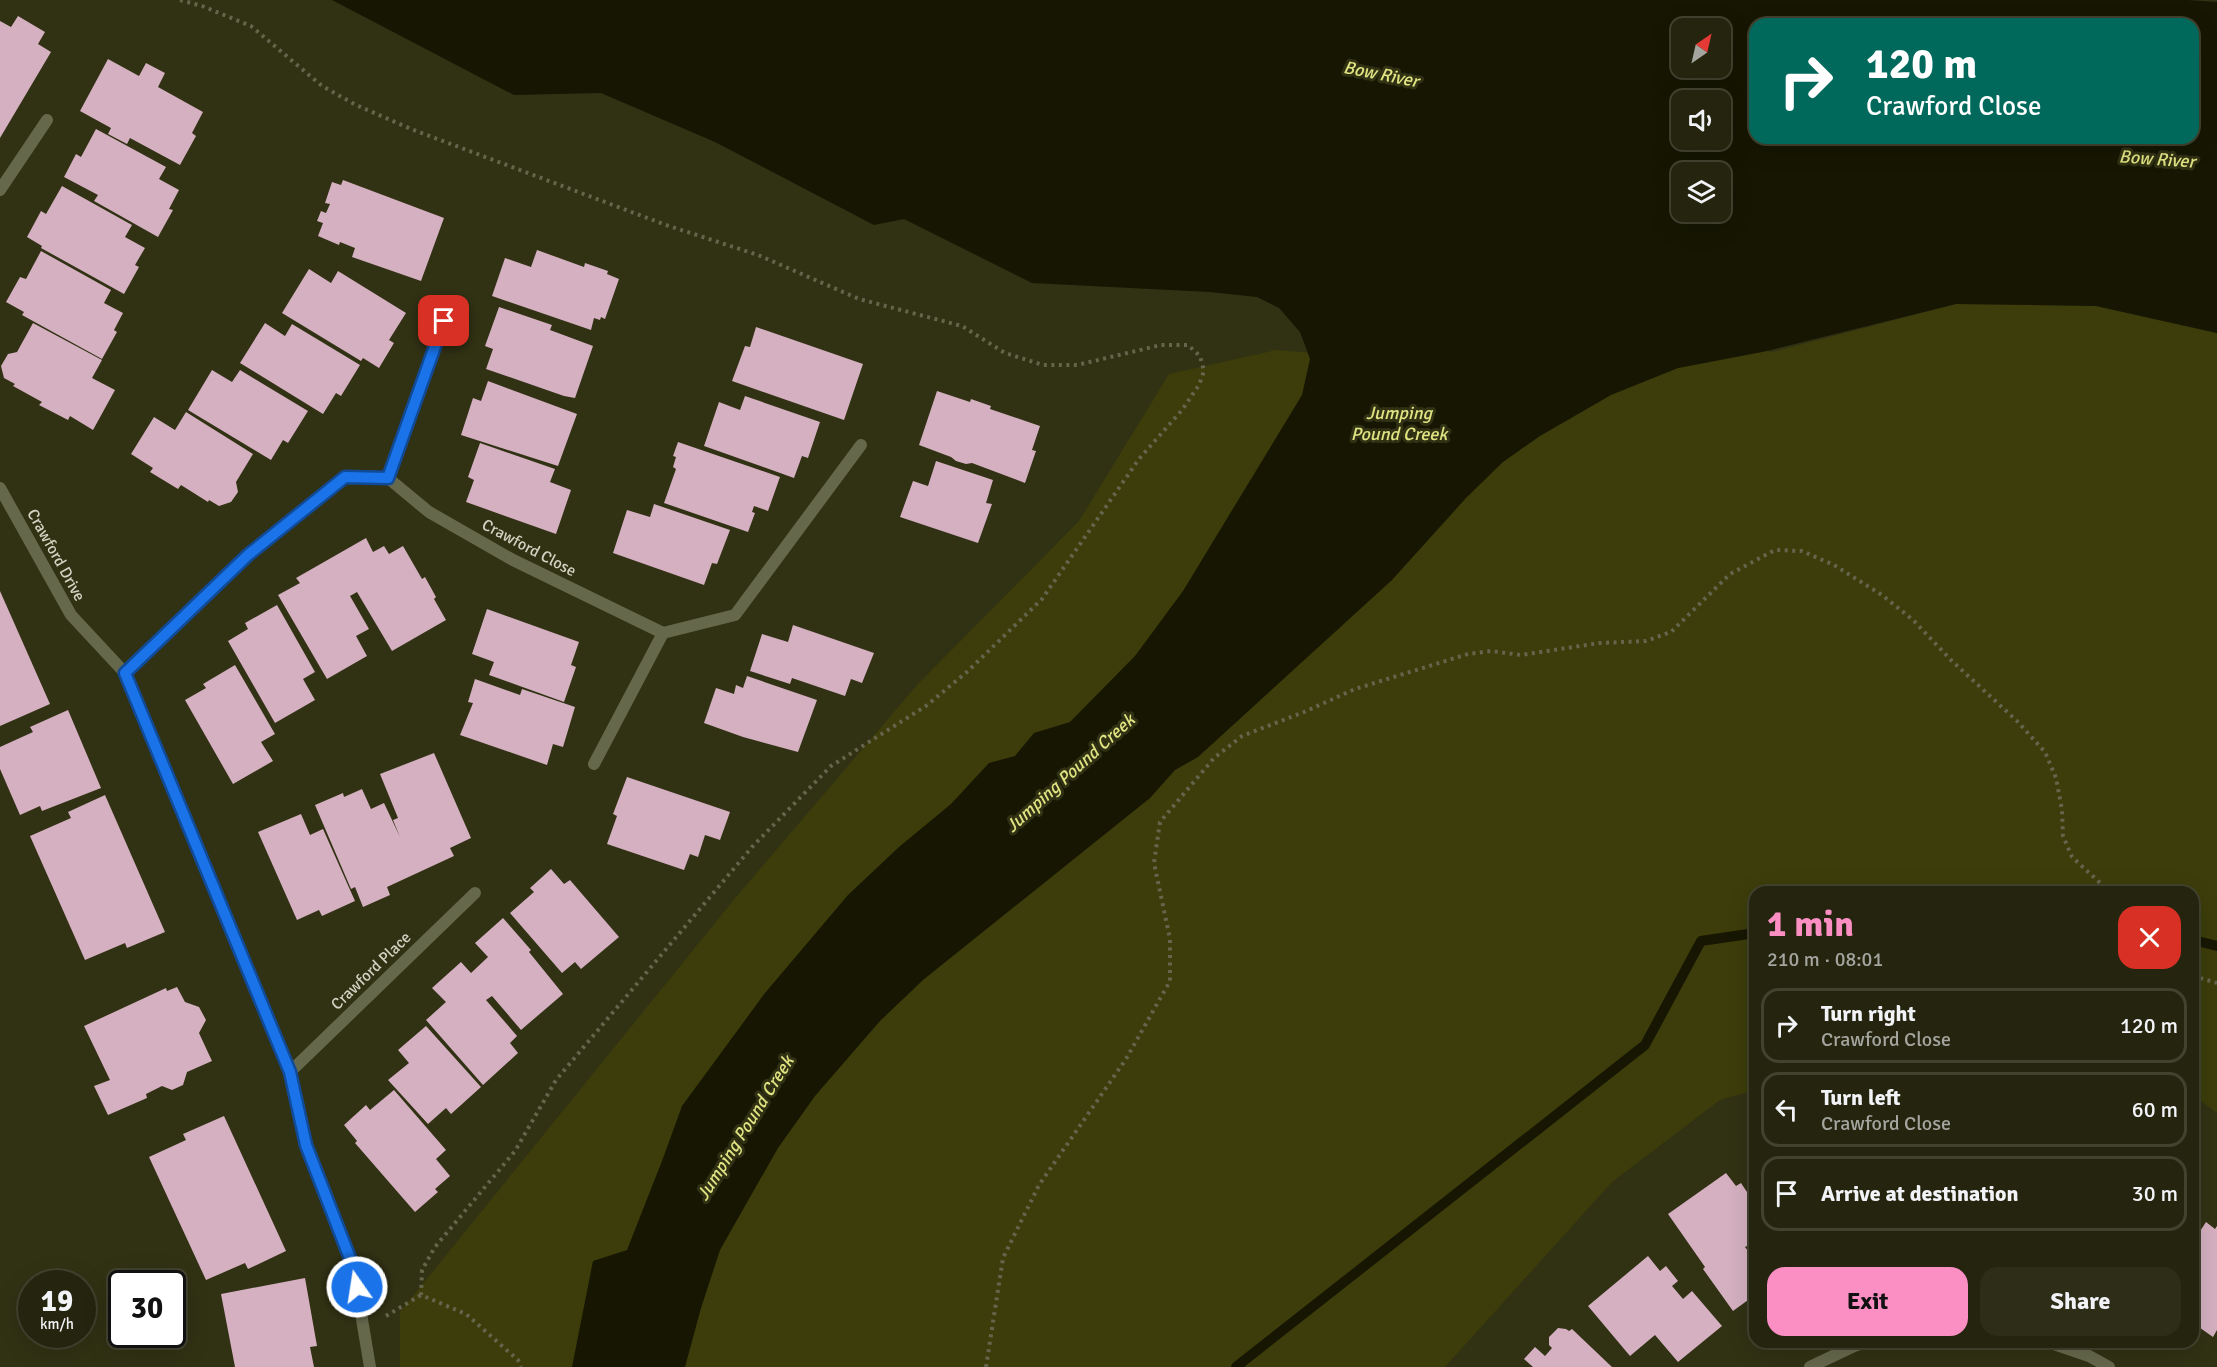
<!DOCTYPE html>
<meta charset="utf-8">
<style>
:root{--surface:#25250f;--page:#2d2d18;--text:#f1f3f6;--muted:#a3a59e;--line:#42422f;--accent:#fb8fc4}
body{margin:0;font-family:Signika,sans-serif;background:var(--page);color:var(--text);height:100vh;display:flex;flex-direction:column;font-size:22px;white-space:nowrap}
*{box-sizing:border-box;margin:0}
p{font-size:20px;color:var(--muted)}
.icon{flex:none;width:33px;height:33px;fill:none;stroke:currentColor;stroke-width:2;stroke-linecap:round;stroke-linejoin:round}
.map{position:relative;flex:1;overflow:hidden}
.drawer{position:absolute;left:1749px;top:886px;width:450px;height:462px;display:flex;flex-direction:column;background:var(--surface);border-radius:18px;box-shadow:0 6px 24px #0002,0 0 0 2px var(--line)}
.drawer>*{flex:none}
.top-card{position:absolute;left:1749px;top:18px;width:450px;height:126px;border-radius:18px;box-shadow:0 6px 24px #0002,0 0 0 2px var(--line);background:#00695c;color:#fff;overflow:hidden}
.needle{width:39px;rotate:34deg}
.tools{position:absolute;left:1671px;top:18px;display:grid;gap:12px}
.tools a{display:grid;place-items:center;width:60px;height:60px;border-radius:12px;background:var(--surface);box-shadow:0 6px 24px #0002,0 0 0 2px var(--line);font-size:30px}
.speed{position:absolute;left:18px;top:1270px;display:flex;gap:12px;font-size:30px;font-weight:700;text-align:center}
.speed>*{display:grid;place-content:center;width:78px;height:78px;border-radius:50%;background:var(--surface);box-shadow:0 6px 24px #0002,0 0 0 2px var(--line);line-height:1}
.speed small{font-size:15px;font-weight:400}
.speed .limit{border:3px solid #111;border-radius:9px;background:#fff;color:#111}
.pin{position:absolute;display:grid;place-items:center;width:51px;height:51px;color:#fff;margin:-26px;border-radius:12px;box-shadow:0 3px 9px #0006}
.me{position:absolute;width:66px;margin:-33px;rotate:347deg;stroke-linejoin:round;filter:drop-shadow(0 0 4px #0008)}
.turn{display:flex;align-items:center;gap:21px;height:126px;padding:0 18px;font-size:27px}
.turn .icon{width:78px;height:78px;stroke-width:2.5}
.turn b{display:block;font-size:42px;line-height:51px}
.round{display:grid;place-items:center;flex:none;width:63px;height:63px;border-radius:18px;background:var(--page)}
.overview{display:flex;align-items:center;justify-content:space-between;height:102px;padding:0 18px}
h1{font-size:36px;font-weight:700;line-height:45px;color:var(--accent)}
.cta{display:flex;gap:12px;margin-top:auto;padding:12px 18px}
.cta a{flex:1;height:69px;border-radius:18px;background:var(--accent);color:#111;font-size:24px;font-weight:700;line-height:69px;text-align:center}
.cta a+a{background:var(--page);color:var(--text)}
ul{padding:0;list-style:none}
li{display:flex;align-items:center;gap:18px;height:75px;margin:0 12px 9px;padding:0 6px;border:3px solid var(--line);border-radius:18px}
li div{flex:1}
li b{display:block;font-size:22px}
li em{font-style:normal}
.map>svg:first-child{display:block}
.green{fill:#3c3d0a}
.water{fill:#161603;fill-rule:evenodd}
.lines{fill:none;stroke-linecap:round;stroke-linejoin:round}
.stream{stroke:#161603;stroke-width:10}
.building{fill:#d4b0c0}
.path{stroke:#64654c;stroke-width:4;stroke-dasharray:3 4.5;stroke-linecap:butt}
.lane{stroke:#66684c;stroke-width:12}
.street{stroke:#66684c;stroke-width:12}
.route-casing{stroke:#114b97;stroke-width:15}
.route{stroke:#1a73e8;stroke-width:10}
.labels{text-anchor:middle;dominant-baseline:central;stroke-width:6;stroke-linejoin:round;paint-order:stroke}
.street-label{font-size:16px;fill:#d2d3c2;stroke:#313114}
.water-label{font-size:18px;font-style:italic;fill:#e1e482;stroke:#313114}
</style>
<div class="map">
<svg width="2217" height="1367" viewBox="0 0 2217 1367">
<rect width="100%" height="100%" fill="#313114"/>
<path class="green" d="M1956,304L2096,306L2217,333V1113L2193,1095V892H1755V1090L1720,1100L1612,1182L1445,1367H400V1312L736,897L917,685L1079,521L1169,374L1276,350L1647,380L1678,368L1767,351L1772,352Z"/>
<path class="water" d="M332,0H2187L2217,2V333L2096,306L1956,304L1767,351L1678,368L1611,395L1540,436L1503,462L1466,498L1392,580L1198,757L1175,770L1150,798L923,980L880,1021L815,1096L778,1148L720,1250L701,1308L685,1367H572L593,1261L627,1250L662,1161L682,1106L765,993L848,895L899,847L951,804L989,763L1015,756L1034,733L1070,722L1135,656L1183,591L1302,395L1310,359L1300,332L1279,308L1257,297L1210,292L1032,283L904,219L874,225L715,142L601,93L514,95ZM1755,24H2193V138H1755ZM1682,28H1720V68H1682ZM1682,100H1720V140H1682ZM1682,172H1720V212H1682Z"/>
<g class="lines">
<path class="stream" d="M2193,940L2217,946
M1236,1367L1645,1045L1701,941L1755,933"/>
</g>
<path class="building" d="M18,16L45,32L38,44L51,52L0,138V21L11,27Z
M108,59L139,76L146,63L165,73L158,87L203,112L192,133L196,136L180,165L130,138L127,144L108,134L111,128L80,111Z
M96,129L166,167L159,179L179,190L169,209L173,210L158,237L94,201L98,195L64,177L76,154L81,157Z
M343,180L444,218L421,281L352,257L355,248L340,242L339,245L318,236L323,223L317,221L321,211L326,213L330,204L325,203L332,182L341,185Z
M62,186L132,225L125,237L145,248L135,265L139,267L124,294L41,248L42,246L27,237L41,211L46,214Z
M537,250L584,267L585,263L608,271L607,274L619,279L605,319L601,317L600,320L594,318L591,330L492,296L505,258L531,267Z
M41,251L111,290L104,303L123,313L114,330L117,332L102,359L22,315L24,312L6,302L20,277L26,279Z
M309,269L331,283L338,271L406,313L389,340L394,343L379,368L363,358L361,361L282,313Z
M499,307L552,325L550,330L593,346L575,398L564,396L486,369L493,349L485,346Z
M33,323L102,360L92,378L115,390L93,430L70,416L68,420L39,405L42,402L13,386L15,384L4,378L1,366L8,354L17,352Z
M265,323L285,336L292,324L360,365L341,396L336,393L323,414L240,363Z
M756,327L863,364L844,420L732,381L745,346L750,347Z
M212,370L232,382L240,370L308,411L288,443L283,440L271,460L188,410Z
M488,381L577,414L558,466L461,435L473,398L481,401Z
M937,391L970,402L971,399L991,406L990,409L1040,426L1032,450L1036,451L1025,483L972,463L966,464L956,461L951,457L919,445Z
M745,396L820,422L808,458L802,456L794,478L704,446L719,402L740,410Z
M186,412L253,454L236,482L238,492L231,502L219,506L209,500L208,502L181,485L178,489L150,472L153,468L131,454L154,417L175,430Z
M678,442L780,477L768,511L754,506L752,512L755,513L748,532L664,503L676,469L673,467L676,457L673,456Z
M480,443L555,469L550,482L571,490L556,534L466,502L474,480L468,477Z
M936,461L993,480L986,503L992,504L978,543L900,517L913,481L928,486Z
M654,504L730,530L717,564L712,563L704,585L613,553L627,510L650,517Z
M366,538L373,552L384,546L389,554L403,546L422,579L425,577L436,597L434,599L446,620L392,651L357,592L350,596L369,629L356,636L367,656L327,679L278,595L300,583L296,578Z
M0,591L50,704L0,726Z
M277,605L315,672L303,679L315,700L275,723L228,641L248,629L245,623Z
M487,609L579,642L571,665L576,667L564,702L489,675L494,662L472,654Z
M793,625L874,653L862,683L851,679L845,696L792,678L790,684L750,671L762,634L788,642Z
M235,665L275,734L261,742L273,761L233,784L185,700L206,688L203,684Z
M747,676L817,700L798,752L743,737L704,723L716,688L734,694L736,685L743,688Z
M475,679L520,695L522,689L575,707L563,747L553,744L547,765L460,735L473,703L468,702Z
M68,710L101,788L42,811L40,806L20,815L0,769V747L33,732L30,727Z
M434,753L471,838L450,848L454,856L387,887L390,895L363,907L355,887L351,889L315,805L343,793L344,797L362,789L371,809L384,803L400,837L393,820L398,818L380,774Z
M627,777L730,812L720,840L705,835L698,857L690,854L684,870L607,844L617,816L613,814Z
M105,795L165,932L127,948L125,943L85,960L30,836L71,818L68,812Z
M301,814L310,835L323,829L355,901L322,916L319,910L297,920L258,832Z
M551,869L564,884L570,880L619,937L581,969L575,962L562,973L510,913L534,892L530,888Z
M503,918L531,950L529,952L563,994L521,1030L492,996L486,1000L517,1036L510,1043L518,1053L483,1085L426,1020L446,1002L432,988L461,962L471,973L488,957L475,943Z
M177,987L185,1002L199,1007L206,1020L199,1033L212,1061L187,1072L183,1085L172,1090L162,1086L146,1094L147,1098L108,1115L94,1086L110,1080L84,1026L166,988L167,991Z
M426,1026L481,1087L451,1114L446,1108L428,1124L388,1080L409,1063L398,1050Z
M394,1090L446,1150L436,1159L450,1176L435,1189L438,1192L415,1212L355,1143L357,1141L344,1125L366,1105L370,1110Z
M224,1116L286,1251L248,1269L245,1263L206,1280L149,1157L186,1140L183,1134Z
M1726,1173L1736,1186L1741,1183L1751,1198L1747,1200L1755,1211V1246L1750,1250L1747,1246L1745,1247L1755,1260V1295L1733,1311L1703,1269L1705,1267L1668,1214Z
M2206,1222L2215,1229L2217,1226V1330L2213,1337L2193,1323V1242Z
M1648,1256L1660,1271L1666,1266L1678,1281L1672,1286L1683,1299L1692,1291L1722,1326L1678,1362L1655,1335L1630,1356L1588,1306Z
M305,1278L317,1346L310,1347L314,1367H235L221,1294Z
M1558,1328L1566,1329L1569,1331L1572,1329L1612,1367H1533L1524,1359L1535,1347L1545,1356L1552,1348L1549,1345V1337Z"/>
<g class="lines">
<path class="path" d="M180,0L202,6L251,26L322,86L356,105L411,129L666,225L758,255L859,299L962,326L1005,353L1043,365H1077L1161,345H1188L1200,356L1204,371L1199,385L1182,410L1139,459L1042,599L968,671L926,706L831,766L752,847L556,1080L515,1151L435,1247L422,1270L421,1295L466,1314L518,1360L521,1367
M2193,976L2217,983
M386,1316L421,1295
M986,1367L1003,1258L1039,1185L1126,1059L1170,981V939L1154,863L1160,822L1214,758L1242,736L1304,712L1355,689L1468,654L1491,651L1521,655L1600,643L1646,641L1671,632L1730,574L1775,550L1802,551L1834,565L1882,595L1913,620L1952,661L2017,721L2045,752L2056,778L2062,810L2063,836L2072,857L2110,892"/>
<path class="lane" d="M0,190L47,120
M388,478L444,321
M594,764L663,633L735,615L861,445
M290,1072L475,893"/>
<path class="street" d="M0,488L71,615L125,673L290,1072L306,1145L353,1266L370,1367
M125,673L248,555L345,477L388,478L429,512L513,560L663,633
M2048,1342L2089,1356L2109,1367
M1810,1367L1854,1346L1867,1342"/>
</g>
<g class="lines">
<g class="route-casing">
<path id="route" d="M357,1287L353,1266L306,1145L290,1072L125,673L248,555L345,477L388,478L444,321"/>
</g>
<use href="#route" class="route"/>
</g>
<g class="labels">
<g class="street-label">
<text transform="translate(529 548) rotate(28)">Crawford Close</text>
<text transform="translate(56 555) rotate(61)">Crawford Drive</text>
<text transform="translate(371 971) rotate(-44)">Crawford Place</text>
</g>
<g class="water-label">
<text transform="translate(1381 74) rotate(11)">Bow River</text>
<text transform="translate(2157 159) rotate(4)">Bow River</text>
<text x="1399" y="413">Jumping<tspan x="1399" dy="21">Pound Creek</tspan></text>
<text transform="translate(1070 773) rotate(-42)">Jumping Pound Creek</text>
<text transform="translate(745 1128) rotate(-58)">Jumping Pound Creek</text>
</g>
</g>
</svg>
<div class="tools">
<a><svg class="needle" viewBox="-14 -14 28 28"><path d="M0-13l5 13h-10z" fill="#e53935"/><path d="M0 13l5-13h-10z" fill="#a3a59e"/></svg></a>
<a><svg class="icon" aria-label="sound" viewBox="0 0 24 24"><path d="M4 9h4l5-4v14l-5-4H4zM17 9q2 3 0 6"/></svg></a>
<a><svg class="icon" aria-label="layers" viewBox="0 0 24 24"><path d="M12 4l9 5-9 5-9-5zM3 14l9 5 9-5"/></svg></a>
</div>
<div class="speed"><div>19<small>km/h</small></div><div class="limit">30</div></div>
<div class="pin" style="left:444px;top:321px;background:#d93025"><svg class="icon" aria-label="arrive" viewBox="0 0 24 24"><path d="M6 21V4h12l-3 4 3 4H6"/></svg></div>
<svg class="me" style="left:357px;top:1287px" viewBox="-20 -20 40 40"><circle r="17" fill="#1a73e8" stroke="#fff" stroke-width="3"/><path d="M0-11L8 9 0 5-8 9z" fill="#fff"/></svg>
<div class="top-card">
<div class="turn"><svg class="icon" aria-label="right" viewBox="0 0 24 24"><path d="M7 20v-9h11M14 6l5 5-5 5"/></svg><div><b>120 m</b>Crawford Close</div></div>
</div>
<section class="drawer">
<div class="overview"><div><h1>1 min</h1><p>210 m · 08:01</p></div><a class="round" style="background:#d93025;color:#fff"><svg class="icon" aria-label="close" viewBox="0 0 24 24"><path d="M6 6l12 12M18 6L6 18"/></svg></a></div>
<ul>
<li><svg class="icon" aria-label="right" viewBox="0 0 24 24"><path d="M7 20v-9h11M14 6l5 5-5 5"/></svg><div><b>Turn right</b><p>Crawford Close</p></div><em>120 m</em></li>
<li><svg class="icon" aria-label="left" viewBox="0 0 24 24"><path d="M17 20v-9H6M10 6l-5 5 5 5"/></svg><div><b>Turn left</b><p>Crawford Close</p></div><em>60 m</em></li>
<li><svg class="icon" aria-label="arrive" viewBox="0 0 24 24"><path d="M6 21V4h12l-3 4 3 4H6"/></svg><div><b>Arrive at destination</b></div><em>30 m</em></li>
</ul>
<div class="cta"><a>Exit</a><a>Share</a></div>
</section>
</div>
